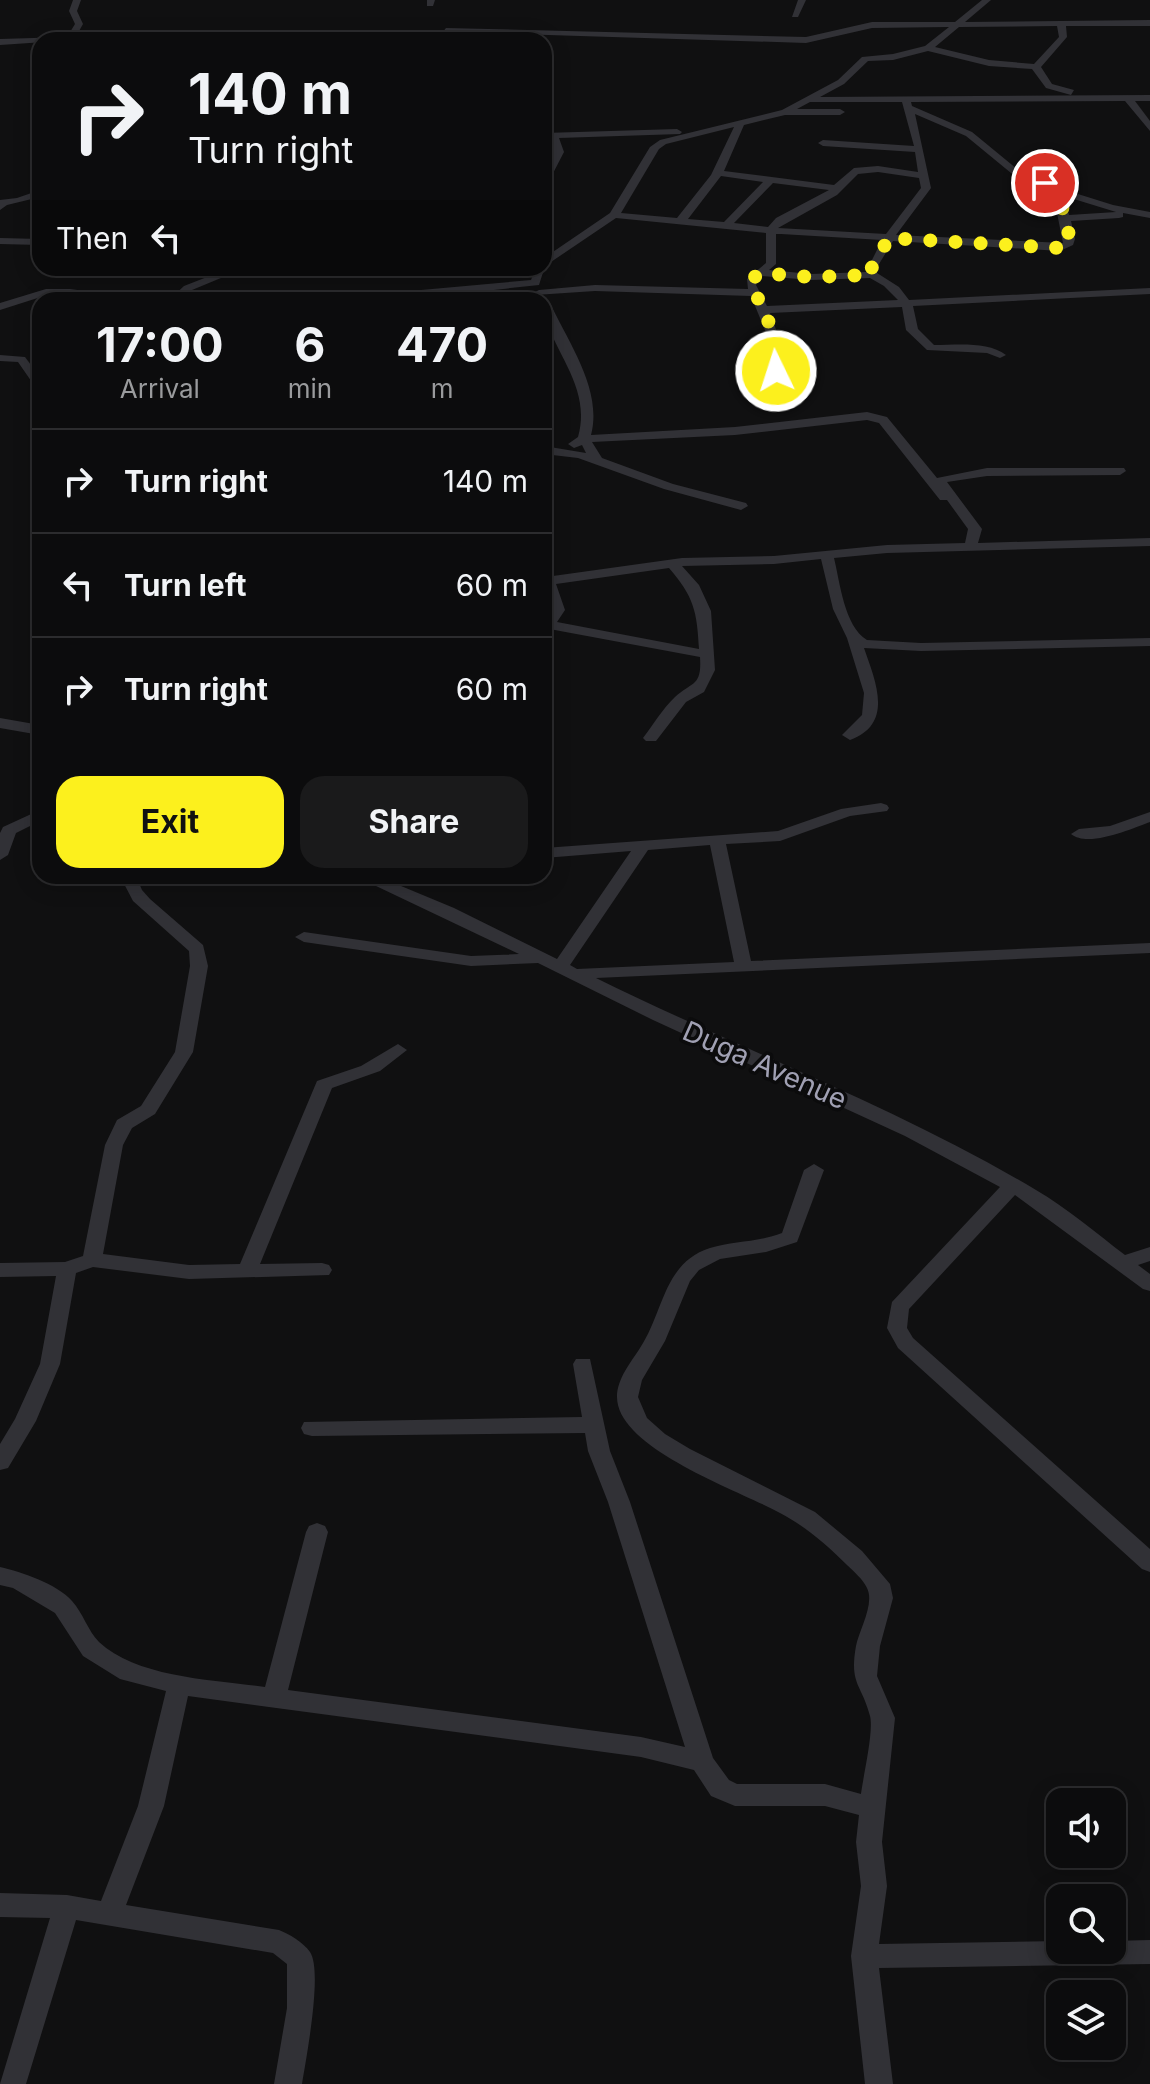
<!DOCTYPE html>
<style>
:root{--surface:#0c0c0d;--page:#1a1a1b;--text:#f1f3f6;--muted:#9a9b9d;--line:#2c2c2e;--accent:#fcf01d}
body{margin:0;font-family:Inter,sans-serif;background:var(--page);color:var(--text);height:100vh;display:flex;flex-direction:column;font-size:30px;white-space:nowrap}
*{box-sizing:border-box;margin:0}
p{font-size:26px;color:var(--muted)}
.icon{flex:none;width:44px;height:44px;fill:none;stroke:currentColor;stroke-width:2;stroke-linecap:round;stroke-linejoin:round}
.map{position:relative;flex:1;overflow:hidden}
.drawer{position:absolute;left:32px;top:292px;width:520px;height:592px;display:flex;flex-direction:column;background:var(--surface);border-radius:24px;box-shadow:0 4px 20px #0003,0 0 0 2px var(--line)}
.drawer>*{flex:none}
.top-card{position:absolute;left:32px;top:32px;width:520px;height:244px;border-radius:24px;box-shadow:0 4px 20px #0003,0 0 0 2px var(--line);background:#0c0c0d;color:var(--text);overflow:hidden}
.tools{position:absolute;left:1046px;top:1788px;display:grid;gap:16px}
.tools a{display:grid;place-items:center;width:80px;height:80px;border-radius:16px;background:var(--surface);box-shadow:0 4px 20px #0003,0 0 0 2px var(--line);font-size:40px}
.pin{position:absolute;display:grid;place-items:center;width:68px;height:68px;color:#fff;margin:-34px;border:4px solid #fff;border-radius:50%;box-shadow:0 2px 8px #0007}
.me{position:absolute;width:88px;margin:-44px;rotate:356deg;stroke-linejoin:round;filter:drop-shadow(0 0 6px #0008)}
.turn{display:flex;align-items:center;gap:28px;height:168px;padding:0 24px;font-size:36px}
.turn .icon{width:104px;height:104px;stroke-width:2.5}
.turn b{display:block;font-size:56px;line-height:68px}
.then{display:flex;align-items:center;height:76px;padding:0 24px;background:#0003;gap:16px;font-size:30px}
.eta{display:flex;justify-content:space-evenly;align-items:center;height:136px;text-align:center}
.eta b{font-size:48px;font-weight:700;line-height:56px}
.cta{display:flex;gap:16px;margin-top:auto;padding:16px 24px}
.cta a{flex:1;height:92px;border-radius:24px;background:var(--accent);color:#111;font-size:32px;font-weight:700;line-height:92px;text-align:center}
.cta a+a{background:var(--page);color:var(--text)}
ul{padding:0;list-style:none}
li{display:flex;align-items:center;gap:24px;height:104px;padding:0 24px;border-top:2px solid var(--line)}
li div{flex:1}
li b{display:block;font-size:30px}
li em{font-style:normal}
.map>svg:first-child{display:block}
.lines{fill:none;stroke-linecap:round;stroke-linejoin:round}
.street{fill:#313136;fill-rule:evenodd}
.route{stroke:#fcf01d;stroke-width:14;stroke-dasharray:0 25.2}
.labels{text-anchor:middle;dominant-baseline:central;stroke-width:7;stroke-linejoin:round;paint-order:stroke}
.street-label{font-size:28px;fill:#a0a0b3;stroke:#0b0b0c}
</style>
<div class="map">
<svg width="1150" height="2084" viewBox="0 0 1150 2084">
<rect width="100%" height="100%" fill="#101011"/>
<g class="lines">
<path class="street" d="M73,0H81L77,11L83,24L74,40L0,45V39L67,37L75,24L69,11Z
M427,0H435L433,6H427Z
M798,0H806L798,17H792Z
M982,0H991L965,22L1150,20V26H1066L1067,37L1041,67L1052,84L1074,90L1071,95L1046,88L1032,69L989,66L928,51L893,60L868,61L844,84L820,97L1150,95V101H1135L1150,121V131L1125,101L911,102L912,106L972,132L1017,169L1062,189L1113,205L1150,212V218L1123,213V217L1119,218L1071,221L1075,239L1073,245L1060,251L893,241L876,269L877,273L899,287L909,300L1150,288V294L913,306L918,329L934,345C957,345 988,341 1006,355L1000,358L987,353L927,350L906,330L902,307L770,313L778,335L782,371L776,375L770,371L767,335L751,296L595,291L535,295L533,293L539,290L595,285L748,289L747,279L766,263V233L616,218L545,266L539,285L401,300L410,291L531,280L536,268H544V258L610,213L650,147L660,140L782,110L838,80L862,57L893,54L925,46L949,27L872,28L806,43L456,32L445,40H436L446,28L806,37L872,22H955ZM1057,26L1059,37L1034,64L989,60L935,47L959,27ZM810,102H902L914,146L823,140L818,143L823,146L915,152L918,172L878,166L854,168L834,185L724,171L744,125L785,115H840L845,112L840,109H797ZM915,114L966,136L1011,173L1053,193L1063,243L896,235L931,188ZM734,127L711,175L677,218L621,213L659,149L666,144ZM878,172L919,178L921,188L886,234L778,228L837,195L858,174ZM721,176L763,182L724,222L688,219ZM773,183L829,190L776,218L768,227L734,223ZM1064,196L1116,212L1069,215ZM776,234H781L882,240L866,272L811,274L769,270L776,264ZM762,276L811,280L870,278L884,286L898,300L767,306L756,285Z
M677,129L682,132L680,134L559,138L564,152L549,181L544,184V171L554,152L550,139H544V133Z
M40,190V197L7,205L0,210V200L17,198Z
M0,238L40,239V245L0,244Z
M230,268H245L192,290L181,300H169L184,286Z
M46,289H70L130,297L136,300L47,295L0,310V303Z
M543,300L548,301L550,303C568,342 603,390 591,435L735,427L867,412L887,417L937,478L987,468H1124L1126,471L1120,475L987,476L947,482L982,529L978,543L1150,538V546L887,553L834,558C840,582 844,626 867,640L921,643L1150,638V646L921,651L864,648C875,680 895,724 850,740L842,735L862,715L864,693L847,638L833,609L821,559L774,564L682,566L699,585L711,611L715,670L704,692L686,702L656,741H646L643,738C653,725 663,708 675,697C692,681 702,687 700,657L544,628V618L551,610L544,590V569L550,570L553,576L682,558L774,556L887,545L965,543L968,529L947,500H940L879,423L867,420L735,435L592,442L602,458L673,484L746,503L748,506L741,510L664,489L578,458L544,454V446L586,453L582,445L574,448L568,444L578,437C591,391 559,359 545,318C543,312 544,304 543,300ZM669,568C694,597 697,611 699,649L557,622L565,610L556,584Z
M0,355L25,357L40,377V389L36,388L18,362L0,361Z
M0,718L40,725V735L0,728Z
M881,803L887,805L889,808L887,811L850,816L780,841L726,844L751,961L1150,943V953L596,978C740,1049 899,1108 1036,1190C1067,1208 1096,1233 1125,1255L1150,1247V1261L1138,1265L1150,1274V1291L1143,1289L1015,1195L909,1309L907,1328L913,1338L1150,1549V1572L1142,1569L898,1348L887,1328L892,1302L1000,1187L905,1136L653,1020L538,963L471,966L304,942L295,937L304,932L471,956L519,954L355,876H377L454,908L557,959L631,851L544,858V848L778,831L841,809ZM710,845L734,962L577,969L570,965L648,850Z
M40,810V821L16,833L8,855L0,860V833L3,827Z
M1150,812V822C1131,829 1088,848 1071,834L1079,829L1110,826Z
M120,876H136L142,890L150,899L203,945L208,966L193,1052L155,1114L132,1128L123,1145L103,1254L189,1265L240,1264L317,1081L361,1066L398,1044L407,1050L380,1071L332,1088L260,1264L322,1263L329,1265L332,1270L329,1275L189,1279L93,1267L76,1273L60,1364L36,1421L8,1468L0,1470V1444L15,1419L40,1364L56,1276L0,1277V1263L65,1262L83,1256L105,1145L117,1120L141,1106L175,1052L190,966L189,951L133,901Z
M814,1164L824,1170L797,1242L766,1252L720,1259L699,1270L690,1281L665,1341L642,1380L638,1397L647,1418L665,1434L690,1449L815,1512L862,1551L890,1584L893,1598L880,1646L877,1676L895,1718L882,1842L887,1886L879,1944L1060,1941V1950H1112V1941L1150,1940V1964L879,1968L893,2084H865L851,1956L861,1886L856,1842L859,1815L825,1806H735L711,1796L694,1770L641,1757L188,1696L164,1806L126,1905L279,1930C289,1934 303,1942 310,1952C323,1971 306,2059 302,2084H274L287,2008V1964L273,1953L76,1920L26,2084H0L50,1918L0,1917V1893L67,1895L101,1901L138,1806L166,1691L120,1679L83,1656L55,1613L13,1588L0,1585V1567C22,1572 57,1584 72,1601C83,1613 88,1631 99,1642C137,1678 216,1680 265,1687L306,1532L309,1526L317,1523L325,1526L328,1532L288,1690L641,1737L685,1747L608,1502L588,1451L585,1433L312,1436L304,1434L301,1428L304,1422L582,1417L573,1364L576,1359H590L610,1451L630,1502L713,1758L729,1780L737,1784H825L861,1794C863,1777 874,1731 870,1716C862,1684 849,1685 856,1646C859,1630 875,1604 867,1588C863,1579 853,1571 847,1565C827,1545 805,1526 780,1513C741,1491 617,1449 617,1397C617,1379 631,1362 640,1348C664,1312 663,1263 710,1248C734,1241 759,1242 782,1233L804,1170Z"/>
</g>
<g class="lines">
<path class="route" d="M776,371C776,332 768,318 751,285L752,279L760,273L811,277L872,275L871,269L889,238L1060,248L1068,245L1070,239L1058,191L1045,183"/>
</g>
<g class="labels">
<g class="street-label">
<text transform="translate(765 1065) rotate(24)">Duga Avenue</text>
</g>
</g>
</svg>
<div class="tools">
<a><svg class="icon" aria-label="sound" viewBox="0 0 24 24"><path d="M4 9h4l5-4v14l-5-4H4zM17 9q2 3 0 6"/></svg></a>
<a><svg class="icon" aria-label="search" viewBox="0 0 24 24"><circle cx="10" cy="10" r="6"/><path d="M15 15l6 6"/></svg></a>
<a><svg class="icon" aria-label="layers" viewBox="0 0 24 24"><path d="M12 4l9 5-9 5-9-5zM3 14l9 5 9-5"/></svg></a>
</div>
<div class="pin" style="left:1045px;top:183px;background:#d93025"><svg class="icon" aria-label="arrive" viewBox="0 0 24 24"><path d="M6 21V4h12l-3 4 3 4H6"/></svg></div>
<svg class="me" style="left:776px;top:371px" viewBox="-20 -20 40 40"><circle r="17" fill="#fcf01d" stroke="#fff" stroke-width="3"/><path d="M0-11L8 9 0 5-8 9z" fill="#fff"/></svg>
<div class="top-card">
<div class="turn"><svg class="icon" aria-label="right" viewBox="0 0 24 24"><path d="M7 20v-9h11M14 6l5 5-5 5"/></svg><div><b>140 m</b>Turn right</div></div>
<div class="then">Then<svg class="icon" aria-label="left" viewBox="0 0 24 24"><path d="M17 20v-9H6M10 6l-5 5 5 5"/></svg></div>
</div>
<section class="drawer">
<div class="eta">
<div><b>17:00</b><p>Arrival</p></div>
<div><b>6</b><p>min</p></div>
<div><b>470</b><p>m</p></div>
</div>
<ul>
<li><svg class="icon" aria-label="right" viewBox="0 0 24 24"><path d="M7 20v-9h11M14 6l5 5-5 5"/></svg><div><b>Turn right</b></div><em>140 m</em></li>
<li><svg class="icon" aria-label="left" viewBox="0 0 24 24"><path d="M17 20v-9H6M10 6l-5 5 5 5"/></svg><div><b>Turn left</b></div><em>60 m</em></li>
<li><svg class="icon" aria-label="right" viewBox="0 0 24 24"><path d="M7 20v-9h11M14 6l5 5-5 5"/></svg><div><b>Turn right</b></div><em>60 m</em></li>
</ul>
<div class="cta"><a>Exit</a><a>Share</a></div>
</section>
</div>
